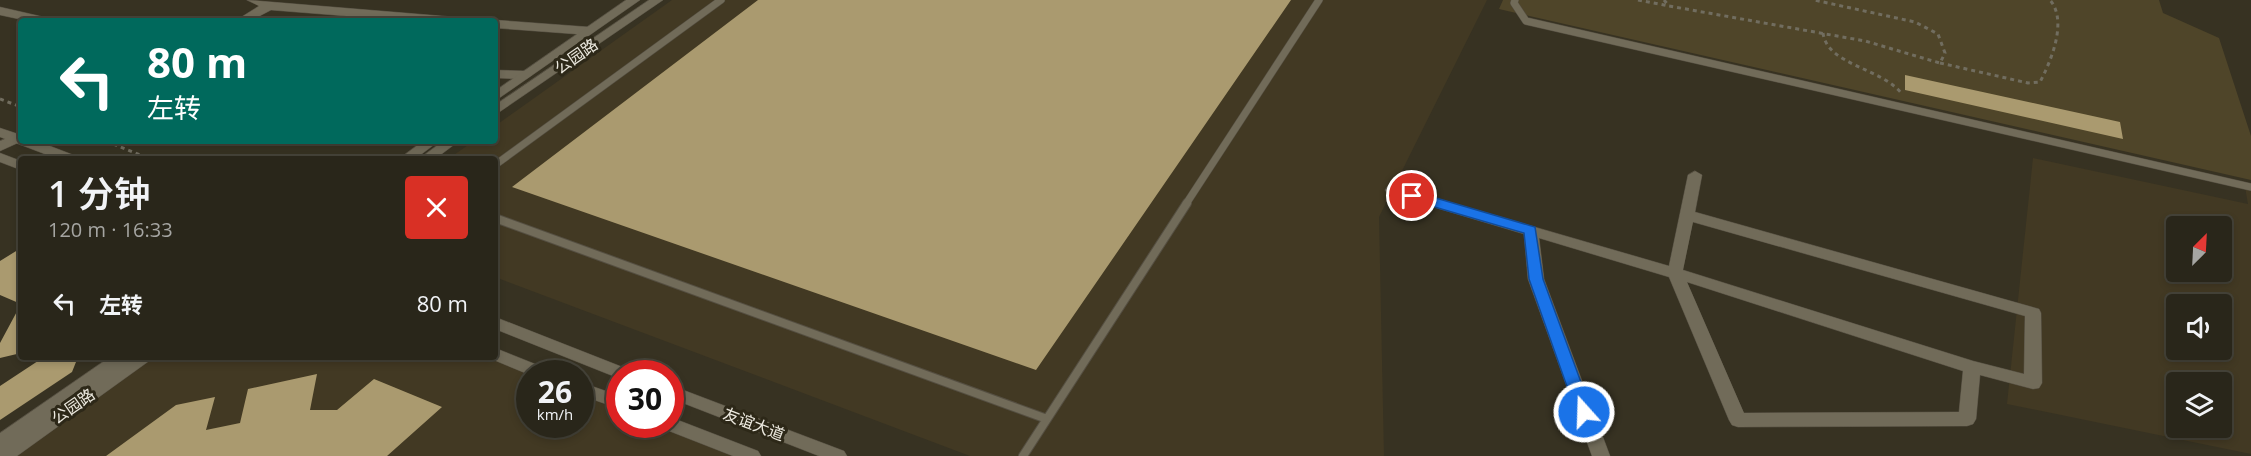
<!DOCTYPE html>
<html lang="zh">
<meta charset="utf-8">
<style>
:root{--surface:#29261a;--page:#312e23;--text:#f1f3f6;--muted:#a5a5a2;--line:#454339}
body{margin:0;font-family:"Open Sans","Noto Sans SC",sans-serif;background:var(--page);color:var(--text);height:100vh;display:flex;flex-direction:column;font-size:22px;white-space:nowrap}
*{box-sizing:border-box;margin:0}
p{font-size:20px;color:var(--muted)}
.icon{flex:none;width:33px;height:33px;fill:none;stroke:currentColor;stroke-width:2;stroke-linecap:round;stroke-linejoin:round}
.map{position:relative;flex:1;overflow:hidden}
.sheet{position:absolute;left:18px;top:156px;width:480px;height:204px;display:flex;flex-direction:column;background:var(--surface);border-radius:6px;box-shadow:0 3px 9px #0003,0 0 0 2px var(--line)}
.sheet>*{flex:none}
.top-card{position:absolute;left:18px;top:18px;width:480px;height:126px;border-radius:6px;box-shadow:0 3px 9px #0003,0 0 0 2px var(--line);background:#00695c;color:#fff;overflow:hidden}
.needle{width:39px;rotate:24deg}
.controls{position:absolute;left:2166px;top:216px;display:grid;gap:12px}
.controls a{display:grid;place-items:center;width:66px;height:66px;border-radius:6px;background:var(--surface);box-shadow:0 3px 9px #0003,0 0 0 2px var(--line);font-size:30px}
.speed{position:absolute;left:516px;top:360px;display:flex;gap:12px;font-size:30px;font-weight:700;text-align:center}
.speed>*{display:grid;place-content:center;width:78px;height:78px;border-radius:50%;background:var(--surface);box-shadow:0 3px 9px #0003,0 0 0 2px var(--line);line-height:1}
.speed small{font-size:15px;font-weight:400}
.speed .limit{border:9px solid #d22;background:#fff;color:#111}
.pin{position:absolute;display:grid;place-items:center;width:51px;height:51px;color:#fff;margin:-26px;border:3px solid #fff;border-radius:50%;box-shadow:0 2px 6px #0007}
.me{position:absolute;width:66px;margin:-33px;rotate:340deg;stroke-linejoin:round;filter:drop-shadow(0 0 4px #0008)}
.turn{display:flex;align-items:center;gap:21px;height:126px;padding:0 30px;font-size:27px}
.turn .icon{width:78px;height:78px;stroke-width:2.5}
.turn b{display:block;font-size:42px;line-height:51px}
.round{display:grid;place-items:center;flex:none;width:63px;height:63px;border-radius:6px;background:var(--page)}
.overview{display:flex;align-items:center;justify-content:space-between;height:102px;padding:0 30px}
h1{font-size:36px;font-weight:600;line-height:45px}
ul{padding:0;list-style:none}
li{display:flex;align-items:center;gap:18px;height:90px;padding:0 30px}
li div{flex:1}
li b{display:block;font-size:22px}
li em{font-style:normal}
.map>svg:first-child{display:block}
.built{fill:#423923;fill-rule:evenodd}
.green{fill:#4f4529}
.building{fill:#aa9a6f}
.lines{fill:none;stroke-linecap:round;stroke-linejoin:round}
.service-far1-casing{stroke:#554f42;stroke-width:8}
.service-casing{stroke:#554f42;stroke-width:10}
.minor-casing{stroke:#554f42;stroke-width:1}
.tertiary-casing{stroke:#554f42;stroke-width:1}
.secondary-casing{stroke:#554f42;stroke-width:1}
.path{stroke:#716d5f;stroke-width:3;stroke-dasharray:4 4;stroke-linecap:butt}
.service-far1{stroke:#716b59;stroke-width:7}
.service{stroke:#716b59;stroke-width:8}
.minor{fill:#716b59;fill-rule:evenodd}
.tertiary{fill:#716b59;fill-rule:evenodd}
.secondary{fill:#716b59;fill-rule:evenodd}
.route{fill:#1a73e8;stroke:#114b97;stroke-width:1.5}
.labels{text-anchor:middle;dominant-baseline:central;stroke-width:6;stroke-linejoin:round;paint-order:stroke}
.street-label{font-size:16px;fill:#edeae0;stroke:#2d2818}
</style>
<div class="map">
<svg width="2251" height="456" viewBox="0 0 2251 456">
<rect width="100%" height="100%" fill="#373222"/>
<path class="built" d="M672,0H1487L1379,217L1384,456H970L495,277V159H448L474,141H495V126Z
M2033,158L2248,204L2245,187L2251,188V454L2007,404ZM2176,226H2222V272H2176ZM2176,304H2222V350H2176ZM2176,382H2222V428H2176Z
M149,357H487L529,374L530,424H580L581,395L619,410L620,424L655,425L734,456H12Z"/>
<path class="green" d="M1503,0H2159L2163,13L2219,38L2251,136V180L1499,9Z"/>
<path class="building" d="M758,0H1291L1036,370L512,187Z
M1905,75L2120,122L2123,139L1905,90Z
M21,248V353L0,358V343L21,304L0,295V261Z
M44,357H78L72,372L0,420V386Z
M317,374L310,410H337L374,379L442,407L387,456H106L176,405L215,397L206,430L240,423L248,389Z"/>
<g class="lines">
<g class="service-far1-casing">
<path id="service-far1" d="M1515,0L1514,3L1526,21L2251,187
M495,165L721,0
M1186,204L1319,0"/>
</g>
<g class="service-casing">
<path id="service" d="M495,218L1047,419
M1023,456L1187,203"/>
</g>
<g class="minor-casing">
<path id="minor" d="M247,0L454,17L460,21H409L271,10L250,21H235L259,6Z
M0,7L48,18L50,21H28L0,15Z
M495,20L589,27L595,31L589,35L495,28V21H492Z
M495,70L526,71L532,75L526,79L495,78Z
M21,132L22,141L0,151V141Z
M1695,171L1702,175L1695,212L2039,309L2041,313L2042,383L2039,388L2033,389L1980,375L1976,419L1973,424L1967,426L1738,427L1732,425L1729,420L1669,277L1539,238L1544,279L1610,456H1592L1528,279L1524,234L1387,193L1385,190L1387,187H1397L1669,266L1688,175ZM1693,222L2025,316L2024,374L1973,361L1683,270ZM1687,282L1963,371L1959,412L1744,413Z"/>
</g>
<g class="tertiary-casing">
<path id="tertiary" d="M626,0H640L495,101V91Z
M649,0H663L495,115V105Z
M423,141H439L415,159H399Z
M443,141H459L435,159H419Z
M110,357H151L149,361L17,456H0V433Z"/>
</g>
<g class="secondary-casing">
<path id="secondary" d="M0,128L21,135V141H37L76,156L78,159H58L0,137Z
M0,153L21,161V170L0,162Z
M495,317L630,370L632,374H620L618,378L495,329Z
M495,348L550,370L552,374L530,375L489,358L495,357Z
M580,382L620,396V409L580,395Z
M670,385L844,451L847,456H819L670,398Z
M670,417L758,451L761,456H733L664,429L661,424H670Z"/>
</g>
<path class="path" d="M1638,0L1669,6
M1664,0L1669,6L1865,41L1940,63L1945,53L1938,34L1915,22L1814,0
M1823,33C1827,65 1882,68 1902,94
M1940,63L2028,83L2040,82C2051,61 2068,21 2050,0
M0,99L21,107
M106,141L150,159"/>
<use href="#service-far1" class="service-far1"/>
<use href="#service" class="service"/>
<use href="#minor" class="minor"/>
<use href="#tertiary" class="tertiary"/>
<use href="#secondary" class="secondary"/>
</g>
<path class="route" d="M1412,191L1535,227L1543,279L1592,412L1590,416H1579L1576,412L1529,279L1524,233L1407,199L1405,196Z"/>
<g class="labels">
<g class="street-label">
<text transform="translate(576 56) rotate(-35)">公园路</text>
<text transform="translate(73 406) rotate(-35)">公园路</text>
<text transform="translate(754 424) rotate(21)">友谊大道</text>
</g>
</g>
</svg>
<div class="controls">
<a><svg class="needle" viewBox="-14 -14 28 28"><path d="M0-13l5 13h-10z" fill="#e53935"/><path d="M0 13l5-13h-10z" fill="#a5a5a2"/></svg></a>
<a><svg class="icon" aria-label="sound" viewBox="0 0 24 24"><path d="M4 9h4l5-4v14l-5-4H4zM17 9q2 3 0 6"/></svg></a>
<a><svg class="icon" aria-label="layers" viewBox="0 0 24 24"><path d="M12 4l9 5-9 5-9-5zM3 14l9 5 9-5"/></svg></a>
</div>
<div class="speed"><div>26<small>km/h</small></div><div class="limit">30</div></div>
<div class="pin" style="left:1412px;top:196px;background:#d93025"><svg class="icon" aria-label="arrive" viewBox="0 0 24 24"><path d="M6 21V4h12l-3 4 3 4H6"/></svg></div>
<svg class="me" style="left:1584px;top:412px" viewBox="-20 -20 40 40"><circle r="17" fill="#1a73e8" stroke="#fff" stroke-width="3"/><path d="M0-11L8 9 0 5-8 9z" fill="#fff"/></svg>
<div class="top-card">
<div class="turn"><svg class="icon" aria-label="left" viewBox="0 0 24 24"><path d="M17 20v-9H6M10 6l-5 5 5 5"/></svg><div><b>80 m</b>左转</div></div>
</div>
<section class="sheet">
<div class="overview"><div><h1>1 分钟</h1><p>120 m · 16:33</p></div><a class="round" style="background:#d93025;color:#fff"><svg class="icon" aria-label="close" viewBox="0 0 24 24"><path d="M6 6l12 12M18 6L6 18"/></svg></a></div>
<ul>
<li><svg class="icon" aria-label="left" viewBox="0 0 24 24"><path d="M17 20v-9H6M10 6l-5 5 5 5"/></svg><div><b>左转</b></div><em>80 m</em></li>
</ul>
</section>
</div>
